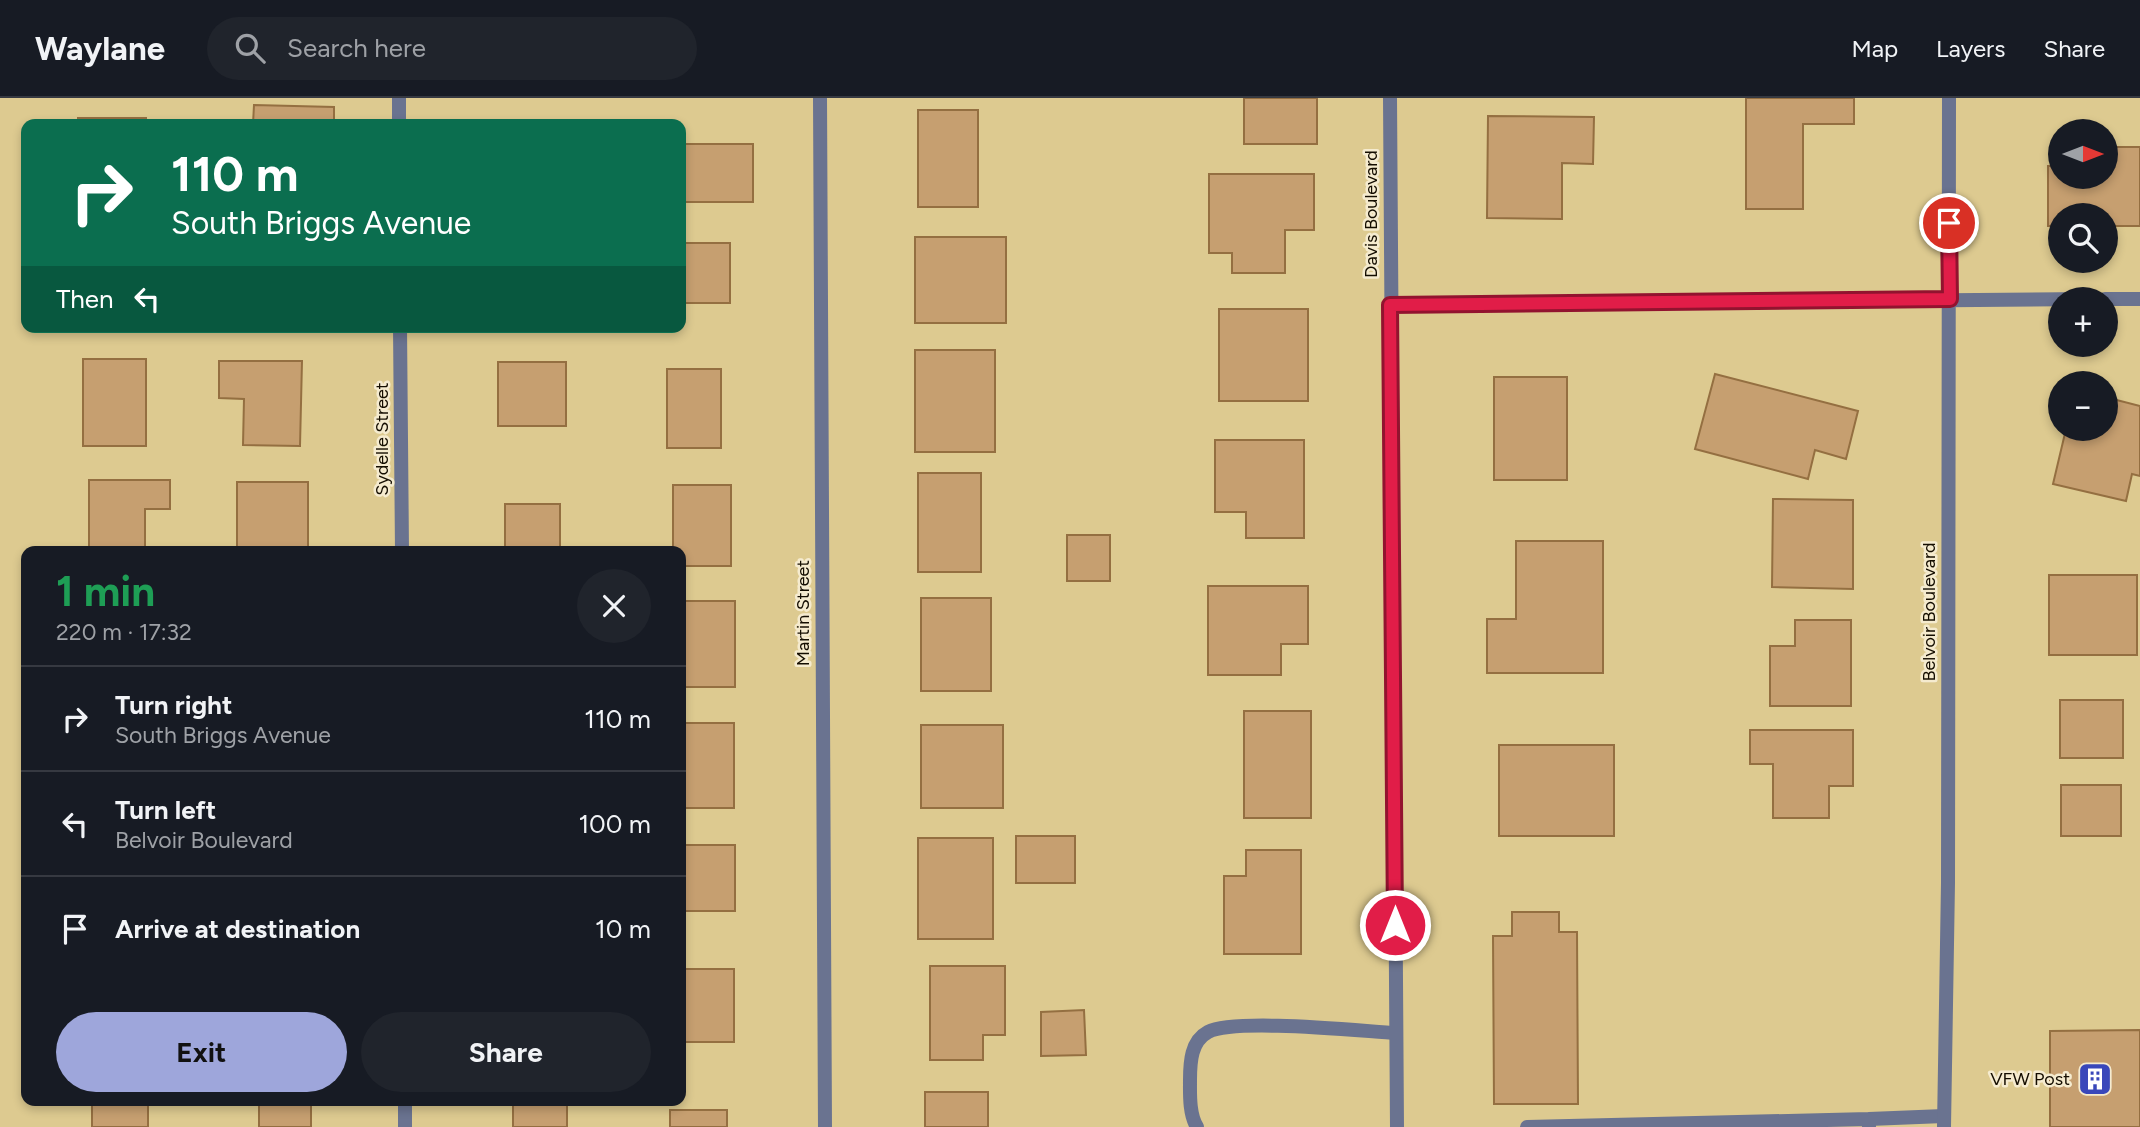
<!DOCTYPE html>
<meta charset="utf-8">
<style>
:root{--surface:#171b24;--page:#20242c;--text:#f1f3f6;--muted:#9ea1a6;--line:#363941;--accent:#9ea6db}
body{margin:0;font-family:Figtree,sans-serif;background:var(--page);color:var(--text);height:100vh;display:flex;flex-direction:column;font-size:26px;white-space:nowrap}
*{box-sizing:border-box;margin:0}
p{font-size:23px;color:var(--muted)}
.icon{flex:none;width:38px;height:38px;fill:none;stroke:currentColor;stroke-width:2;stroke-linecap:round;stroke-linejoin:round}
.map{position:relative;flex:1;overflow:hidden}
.details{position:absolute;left:21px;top:448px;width:665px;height:560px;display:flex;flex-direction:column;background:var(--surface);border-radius:14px;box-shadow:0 4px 10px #0003}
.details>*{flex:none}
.top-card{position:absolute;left:21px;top:21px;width:665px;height:214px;border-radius:14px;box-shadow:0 4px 10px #0003;background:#0b6e4f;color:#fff;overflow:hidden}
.needle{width:46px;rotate:90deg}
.fabs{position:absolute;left:2048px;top:21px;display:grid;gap:14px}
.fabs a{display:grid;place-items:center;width:70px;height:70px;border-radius:50%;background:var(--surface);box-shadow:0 4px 10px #0003;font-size:35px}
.pin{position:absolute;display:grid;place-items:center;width:60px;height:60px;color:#fff;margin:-30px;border:4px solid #fff;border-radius:50%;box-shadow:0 2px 7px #0007}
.me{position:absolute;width:77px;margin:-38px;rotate:0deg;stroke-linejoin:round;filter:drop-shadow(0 0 5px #0008)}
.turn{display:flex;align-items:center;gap:24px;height:147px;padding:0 35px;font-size:32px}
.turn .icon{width:91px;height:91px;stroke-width:2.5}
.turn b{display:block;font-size:49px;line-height:60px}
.then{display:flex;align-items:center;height:66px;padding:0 35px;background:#0003;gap:14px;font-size:26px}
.round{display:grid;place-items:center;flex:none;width:74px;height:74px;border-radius:37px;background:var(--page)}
.overview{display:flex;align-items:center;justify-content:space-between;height:119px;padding:0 35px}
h1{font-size:42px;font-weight:700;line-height:52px;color:#1e9e55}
.action{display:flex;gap:14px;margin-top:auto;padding:14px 35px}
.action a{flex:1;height:80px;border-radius:42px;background:var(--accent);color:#111;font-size:28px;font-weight:700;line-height:80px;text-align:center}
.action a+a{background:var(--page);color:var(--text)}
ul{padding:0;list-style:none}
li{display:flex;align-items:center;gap:21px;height:105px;padding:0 35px;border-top:2px solid var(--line)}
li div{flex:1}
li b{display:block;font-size:26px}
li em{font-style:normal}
header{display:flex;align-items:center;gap:42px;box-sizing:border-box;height:98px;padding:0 35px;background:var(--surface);border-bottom:2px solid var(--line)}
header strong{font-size:33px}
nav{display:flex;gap:38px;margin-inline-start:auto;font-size:24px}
.search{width:490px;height:63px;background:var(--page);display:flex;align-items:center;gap:18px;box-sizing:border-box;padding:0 24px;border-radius:38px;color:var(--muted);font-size:26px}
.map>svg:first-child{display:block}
.building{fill:#c69f70;stroke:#946f41;stroke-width:2}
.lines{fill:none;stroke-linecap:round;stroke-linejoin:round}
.lane{stroke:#6a7390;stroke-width:14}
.street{stroke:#6a7390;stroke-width:14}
.route-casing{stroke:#92132f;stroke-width:18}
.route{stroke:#e11d48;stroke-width:12}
.labels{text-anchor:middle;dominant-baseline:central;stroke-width:5;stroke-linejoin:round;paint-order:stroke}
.street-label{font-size:18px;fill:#140d00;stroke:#f5ebcf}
.poi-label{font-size:18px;fill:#140d00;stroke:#f5ebcf;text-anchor:end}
</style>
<header>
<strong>Waylane</strong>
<div class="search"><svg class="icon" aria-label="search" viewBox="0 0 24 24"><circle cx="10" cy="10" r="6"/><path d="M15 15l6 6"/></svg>Search here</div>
<nav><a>Map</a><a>Layers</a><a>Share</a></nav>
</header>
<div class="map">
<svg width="2140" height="1029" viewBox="0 0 2140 1029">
<rect width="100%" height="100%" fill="#ddca90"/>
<path class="building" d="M1244,0H1317V46H1244Z
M1746,0H1854V26H1803V111H1746Z
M254,7L334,9V26H253Z
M918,12H978V109H918Z
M1488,18L1594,19L1593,66L1562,65V121L1487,120Z
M78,20H146V26H78Z
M681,46H753V104H681Z
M2105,49H2140V128H2105V117H2060V128H2048V68H2060V79H2105Z
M1209,76H1314V132H1285V175H1232V155H1209Z
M915,139H1006V225H915Z
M681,145H730V205H681Z
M1219,211H1308V303H1219Z
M915,252H995V354H915Z
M83,261H146V348H83Z
M219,263H302L300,348L243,347L244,301L219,300Z
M498,264H566V328H498Z
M667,271H721V350H667Z
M1715,276L1858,313L1846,361L1815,352L1808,381L1695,351Z
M1494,279H1567V382H1494Z
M2105,299L2140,308V378L2132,376L2126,403L2053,386L2066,331H2105Z
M1215,342H1304V440H1246V414H1215Z
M918,375H981V474H918Z
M89,382H170V411H145V453H89Z
M237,384H308V453H237Z
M673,387H731V468H681V453H673Z
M1773,401L1853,402V491L1772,489Z
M505,406H560V453H505Z
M1067,437H1110V483H1067Z
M1516,443H1603V575H1487V521H1516Z
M2049,477H2137V557H2049Z
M1208,488H1308V546H1281V577H1208Z
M921,500H991V593H921Z
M681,503H735V589H681Z
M1795,522H1851V608H1770V548H1795Z
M2060,602H2123V660H2060Z
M1244,613H1311V720H1244Z
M681,625H734V710H681Z
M921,627H1003V710H921Z
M1750,632H1853V688H1829V720H1773V666H1750Z
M1499,647H1614V738H1499Z
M2061,687H2121V738H2061Z
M1016,738H1075V785H1016Z
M918,740H993V841H918Z
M681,747H735V813H681Z
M1246,752H1301V856H1224V778H1246Z
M1512,814H1559V834H1577L1578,1006H1494L1493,838H1512Z
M930,868H1005V937H983V962H930Z
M681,871H734V944H681Z
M1084,912L1086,957L1041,958V914Z
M2140,932V1029H2050V933Z
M925,994H988V1029H925Z
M92,1003H148V1029H92Z
M259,1003H311V1029H259Z
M513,1003H567V1029H513Z
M670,1012H727V1029H670Z"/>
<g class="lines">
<path class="lane" d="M1869,1028V1021L1944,1018
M1197,1029C1189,1016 1190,996 1190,982C1190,964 1191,943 1208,934C1235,920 1360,933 1396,935
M1527,1029L1869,1021"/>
<path class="street" d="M399,0V26
M820,0L825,1029
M1390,0L1397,1029
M2105,201H2140
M1390,207L2088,201
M400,229L402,453
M405,1003V1029
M1944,1029L1948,785L1949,0"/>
</g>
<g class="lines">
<g class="route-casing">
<path id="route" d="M1395,827L1390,207L1950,201L1949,125"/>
</g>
<use href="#route" class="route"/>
</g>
<defs>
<g id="building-square" transform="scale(1.75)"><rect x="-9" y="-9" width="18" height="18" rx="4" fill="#3947ba" stroke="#f5ebcf"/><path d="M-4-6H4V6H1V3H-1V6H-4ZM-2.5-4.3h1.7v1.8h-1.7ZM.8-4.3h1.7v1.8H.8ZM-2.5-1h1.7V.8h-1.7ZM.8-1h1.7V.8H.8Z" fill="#fff"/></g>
</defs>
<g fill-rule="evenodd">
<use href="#building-square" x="2095" y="981"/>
</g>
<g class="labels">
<g class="street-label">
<text transform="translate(1371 116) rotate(-90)">Davis Boulevard</text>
<text transform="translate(382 341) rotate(-90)">Sydelle Street</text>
<text transform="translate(1929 514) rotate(-90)">Belvoir Boulevard</text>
<text transform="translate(803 515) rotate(-90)">Martin Street</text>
</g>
<g class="poi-label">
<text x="2070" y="981">VFW Post</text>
</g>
</g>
</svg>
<div class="fabs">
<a><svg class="needle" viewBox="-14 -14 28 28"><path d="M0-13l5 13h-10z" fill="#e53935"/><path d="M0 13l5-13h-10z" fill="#9ea1a6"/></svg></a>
<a><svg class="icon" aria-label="search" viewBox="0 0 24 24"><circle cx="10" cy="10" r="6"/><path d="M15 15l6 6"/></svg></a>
<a>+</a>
<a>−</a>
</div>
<div class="pin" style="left:1949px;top:125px;background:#d93025"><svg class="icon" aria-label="arrive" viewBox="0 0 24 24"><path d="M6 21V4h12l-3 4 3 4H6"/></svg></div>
<svg class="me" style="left:1395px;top:827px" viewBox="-20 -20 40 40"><circle r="17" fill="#e11d48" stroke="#fff" stroke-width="3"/><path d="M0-11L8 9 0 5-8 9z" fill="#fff"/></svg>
<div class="top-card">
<div class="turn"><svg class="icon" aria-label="right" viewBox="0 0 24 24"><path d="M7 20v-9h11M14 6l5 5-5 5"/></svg><div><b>110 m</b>South Briggs Avenue</div></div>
<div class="then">Then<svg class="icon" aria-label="left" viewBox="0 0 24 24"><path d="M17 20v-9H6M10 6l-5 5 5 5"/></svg></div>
</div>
<section class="details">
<div class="overview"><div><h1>1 min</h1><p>220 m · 17:32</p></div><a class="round"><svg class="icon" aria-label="close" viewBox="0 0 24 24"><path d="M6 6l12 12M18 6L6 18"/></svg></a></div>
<ul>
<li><svg class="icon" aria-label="right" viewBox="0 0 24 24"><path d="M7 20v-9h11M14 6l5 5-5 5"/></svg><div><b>Turn right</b><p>South Briggs Avenue</p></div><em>110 m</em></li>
<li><svg class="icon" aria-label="left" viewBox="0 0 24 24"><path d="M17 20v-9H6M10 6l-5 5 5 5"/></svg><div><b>Turn left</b><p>Belvoir Boulevard</p></div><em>100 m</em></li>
<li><svg class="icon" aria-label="arrive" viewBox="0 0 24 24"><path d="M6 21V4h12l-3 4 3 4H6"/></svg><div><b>Arrive at destination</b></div><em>10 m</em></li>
</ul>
<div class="action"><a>Exit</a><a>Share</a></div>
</section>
</div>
